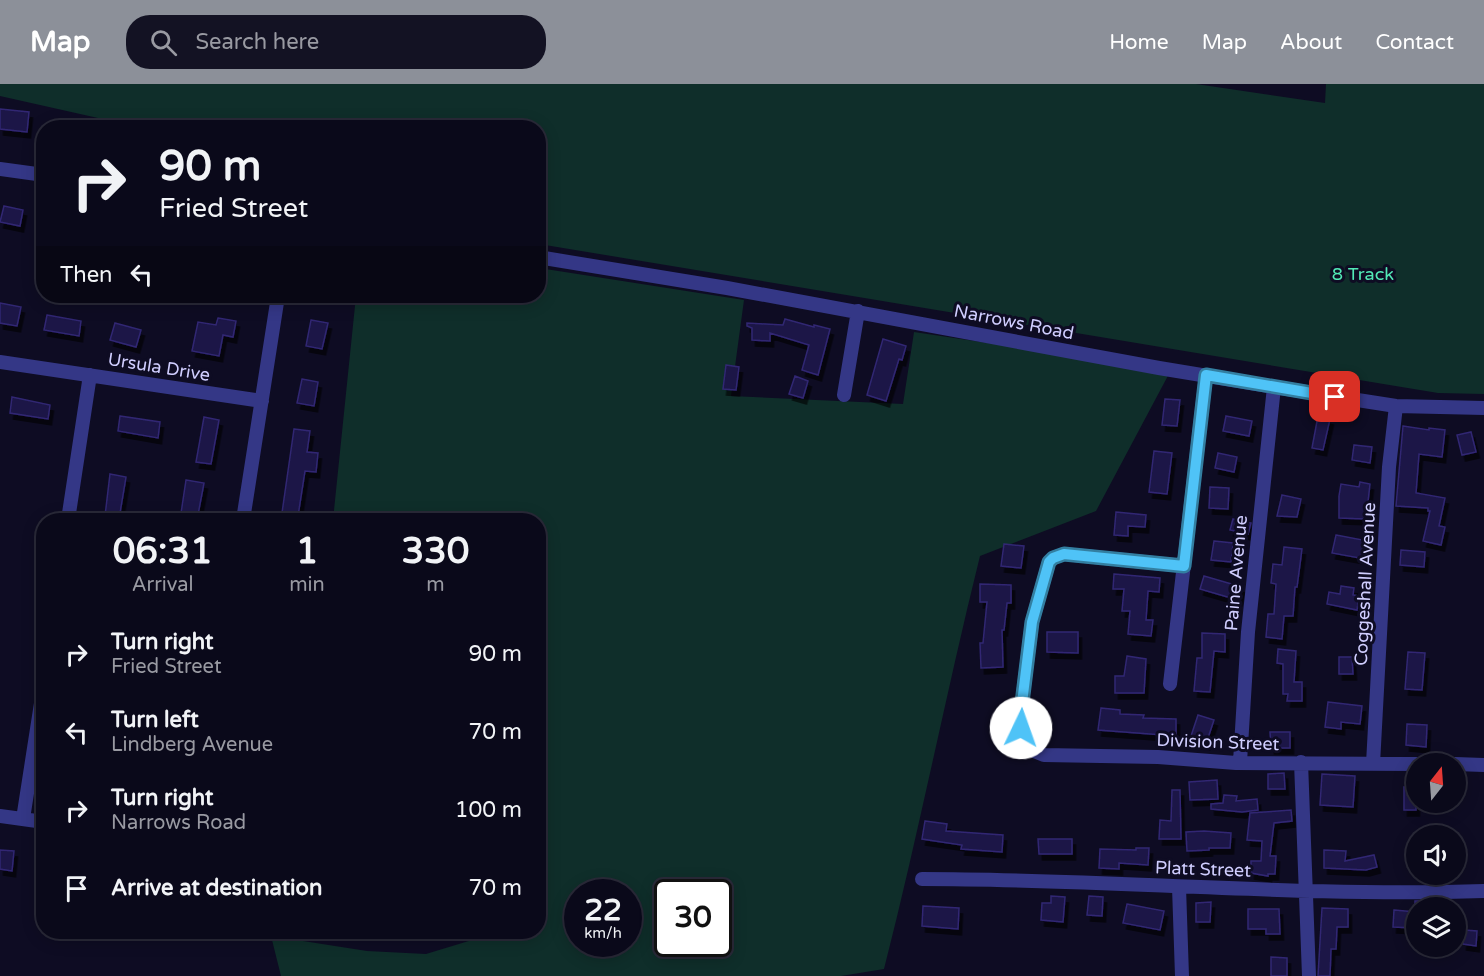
<!DOCTYPE html>
<style>
:root{--surface:#0a091a;--page:#131223;--text:#f1f3f6;--muted:#999aa2;--line:#2a2a39;--accent:#8c9099}
body{margin:0;font-family:"Varela Round",sans-serif;background:var(--page);color:var(--text);height:100vh;display:flex;flex-direction:column;font-size:22px;white-space:nowrap}
*{box-sizing:border-box;margin:0}
p{font-size:20px;color:var(--muted)}
.icon{flex:none;width:33px;height:33px;fill:none;stroke:currentColor;stroke-width:2;stroke-linecap:round;stroke-linejoin:round}
.map{position:relative;flex:1;overflow:hidden}
.panel{position:absolute;left:36px;top:429px;width:510px;height:426px;display:flex;flex-direction:column;background:var(--surface);border-radius:24px;box-shadow:0 3px 15px #0003,0 0 0 2px var(--line)}
.panel>*{flex:none}
.guide{position:absolute;left:36px;top:36px;width:510px;height:183px;border-radius:24px;box-shadow:0 3px 15px #0003,0 0 0 2px var(--line);background:#0a091a;color:var(--text);overflow:hidden}
.needle{width:39px;rotate:17deg}
.fabs{position:absolute;left:1406px;top:669px;display:grid;gap:12px}
.fabs a{display:grid;place-items:center;width:60px;height:60px;border-radius:50%;background:var(--surface);box-shadow:0 3px 15px #0003,0 0 0 2px var(--line);font-size:30px}
.speed{position:absolute;left:564px;top:795px;display:flex;gap:12px;font-size:30px;font-weight:700;text-align:center}
.speed>*{display:grid;place-content:center;width:78px;height:78px;border-radius:50%;background:var(--surface);box-shadow:0 3px 15px #0003,0 0 0 2px var(--line);line-height:1}
.speed small{font-size:15px;font-weight:400}
.speed .limit{border:3px solid #111;border-radius:9px;background:#fff;color:#111}
.pin{position:absolute;display:grid;place-items:center;width:51px;height:51px;color:#fff;margin:-26px;border-radius:12px;box-shadow:0 3px 9px #0006}
.me{position:absolute;width:66px;margin:-33px;rotate:3deg;stroke-linejoin:round;filter:drop-shadow(0 0 4px #0008)}
.turn{display:flex;align-items:center;gap:21px;height:126px;padding:0 24px;font-size:27px}
.turn .icon{width:78px;height:78px;stroke-width:2.5}
.turn b{display:block;font-size:42px;line-height:51px}
.then{display:flex;align-items:center;height:57px;padding:0 24px;background:#0003;gap:12px;font-size:22px}
.eta{display:flex;justify-content:space-evenly;align-items:center;height:102px;text-align:center}
.eta b{font-size:36px;font-weight:800;line-height:42px}
ul{padding:0;list-style:none}
li{display:flex;align-items:center;gap:18px;height:78px;padding:0 24px}
li div{flex:1}
li b{display:block;font-size:22px}
li em{font-style:normal}
header{display:flex;align-items:center;gap:36px;box-sizing:border-box;height:84px;padding:0 30px;background:var(--accent);color:#fff}
header strong{font-size:28px}
nav{display:flex;gap:33px;margin-inline-start:auto;font-size:21px}
.search{width:420px;height:54px;background:var(--page);display:flex;align-items:center;gap:15px;box-sizing:border-box;padding:0 21px;border-radius:24px;color:var(--muted);font-size:22px}
.map>svg:first-child{display:block}
.green{fill:#0f2e2a;fill-rule:evenodd}
.building{fill:#1c1746;stroke:#302773;stroke-width:1.5;filter:url(#shadow)}
.lines{fill:none;stroke-linecap:round;stroke-linejoin:round}
.minor{stroke:#343786;stroke-width:14}
.route-casing{stroke:#337fa1;stroke-width:15}
.route{stroke:#4fc3f7;stroke-width:10}
.labels{text-anchor:middle;dominant-baseline:central;stroke-width:6;stroke-linejoin:round;paint-order:stroke}
.park-label{font-size:18px;fill:#52e8b6;stroke:#0e0c23}
.street-label{font-size:18px;fill:#d0ceff;stroke:#0e0c23}
</style>
<header>
<strong>Map</strong>
<div class="search"><svg class="icon" aria-label="search" viewBox="0 0 24 24"><circle cx="10" cy="10" r="6"/><path d="M15 15l6 6"/></svg>Search here</div>
<nav><a>Home</a><a>Map</a><a>About</a><a>Contact</a></nav>
</header>
<div class="map">
<svg width="1484" height="892" viewBox="0 0 1484 892">
<defs>
<filter id="shadow"><feDropShadow dx="3.5" dy="6" stdDeviation="0" flood-color="#0009"/></filter>
</defs>
<rect width="100%" height="100%" fill="#0e0c23"/>
<path class="green" d="M0,0H1196L1325,19L1326,0H1484V310L1438,309L539,160L538,44L138,43L0,12Z
M539,184L744,216L731,312L903,320L914,248L1171,286L1096,427L980,472C946,609 919,748 884,885L841,892H281L271,852L367,867L426,870L472,856V848H538V436H333L356,212H538ZM578,808H628V860H578ZM668,808H718V860H668Z"/>
<path class="building" d="M0,25L29,28L27,48L0,45Z
M4,122L23,126L20,142L0,138Z
M0,219L21,223L17,242L0,239Z
M47,231L81,237L79,252L44,246Z
M218,234L236,237L233,253L223,251L219,272L192,267L198,238L216,241Z
M785,235L814,243V241L830,245L818,291L802,286L809,261L770,249V257L752,256V244L747,242V239L783,241Z
M311,236L328,239L322,265L306,262Z
M115,239L141,246L136,263L110,256Z
M883,255L906,262L902,276L899,275L886,317L867,311Z
M726,281L739,283L736,306L723,305Z
M795,292L808,297L803,314L789,310Z
M302,295L318,298L314,322L297,319Z
M12,313L50,321L48,335L10,329Z
M1165,315L1180,316L1177,342L1162,341Z
M120,332L160,338L158,354L118,347Z
M1226,332L1252,337L1249,352L1223,347Z
M1318,332L1330,335L1323,366L1312,364Z
M204,333L219,336L211,380L196,378Z
M1403,342L1429,346V344L1445,346L1442,373L1419,370L1416,409L1445,414L1439,442L1445,443L1441,461L1423,457L1430,427H1428V424L1396,422Z
M294,345L310,347L307,368L318,369L316,388L305,387L298,432L282,429Z
M1471,348L1476,368L1462,371L1457,351Z
M1354,361L1372,363L1370,379L1352,376Z
M1154,367L1172,369L1167,410L1149,408Z
M1218,369L1237,373L1234,388L1215,384Z
M110,390L126,393L119,435L105,432Z
M186,396L204,399L197,436H180Z
M1360,398L1370,400L1366,435L1339,434V412L1341,400L1359,403Z
M1210,403L1229,404L1228,425L1209,424Z
M1282,411L1301,415L1297,433L1277,432Z
M1116,428L1146,431L1145,443L1128,442V452L1114,451Z
M1233,435L1251,439L1248,450L1230,446Z
M1336,451L1368,457L1365,475L1332,469Z
M1214,457L1233,459L1231,478L1211,476Z
M1004,460L1024,462L1021,484L1001,482Z
M1284,463L1302,465L1297,503H1295L1293,532H1284L1282,555L1266,553L1268,530H1274L1276,500L1271,499L1273,480L1282,481Z
M1401,466L1425,468L1424,483L1400,481Z
M1114,490L1160,494L1159,508L1148,507L1146,536H1153L1151,552L1128,550L1130,527H1122L1124,505H1113Z
M1204,492L1242,503L1238,516L1200,505Z
M980,500L1011,501V519H1007L1004,546H1002L1003,583L981,584L980,559H983L987,518H980Z
M1341,502L1354,504L1353,511L1359,512L1357,526L1327,520L1329,508L1340,510Z
M1047,548H1078V569L1047,568Z
M1202,549L1225,550V568L1214,567L1210,608L1194,607L1197,574H1202Z
M1278,565L1296,567L1294,598H1302V617H1287L1288,610H1283V580L1277,579Z
M1408,568L1425,569L1422,606L1405,605Z
M1127,572L1146,575L1144,609H1115V592H1124Z
M1339,573H1352L1353,590H1339Z
M1328,618L1362,622L1360,640L1341,638V645L1325,643Z
M1101,624L1120,626V630L1144,631L1143,634L1176,635V652L1098,646Z
M1198,631L1214,636L1206,660L1190,655Z
M1407,640L1427,641L1426,663L1406,661Z
M1270,648H1290V664H1271Z
M1284,689L1285,705H1268V690Z
M1322,690L1355,692L1353,723L1320,721Z
M1217,696L1218,715L1190,716L1189,698Z
M1404,703H1416V726H1404Z
M1172,706H1180L1181,755H1159L1160,736L1171,737Z
M1224,711L1237,712L1236,717L1257,715L1258,726L1242,728L1211,725V720L1223,719Z
M1291,726L1292,737L1274,739L1270,772H1276L1275,790H1268V792L1251,789V777H1261L1262,757L1247,756L1250,729Z
M925,737L947,740L946,747L1003,751L1002,768L961,765L962,761L922,755Z
M1204,747L1231,749L1230,764H1209V766L1187,767L1186,748Z
M1038,755H1072V770H1039Z
M1136,764H1149L1148,781L1119,779V785L1099,784L1100,765L1136,766Z
M0,766L14,767L12,787L0,785Z
M1324,766L1346,767L1345,777L1374,771L1377,783L1366,786L1324,784Z
M1051,812L1065,813L1063,838L1041,836L1042,819H1051Z
M1089,812L1103,813L1102,832L1087,831Z
M1415,817H1447V824H1415Z
M1211,818L1210,838H1196V819Z
M1127,820L1164,827L1160,846L1123,839Z
M923,822L959,824L958,845L922,842Z
M1322,824L1348,825V843H1337L1336,865H1331L1330,892H1318Z
M1248,825H1279L1280,850H1266V845H1248Z
M1394,826L1416,828V844L1393,843Z
M1464,846L1477,847L1476,862L1463,860Z
M1271,873L1287,874V892H1271Z"/>
<g class="lines">
<path class="minor" d="M0,85L44,91
M538,173L727,204L1159,284L1274,303L1396,322L1484,324
M0,278L262,317
M844,311L858,227
M68,436L90,291
M243,436L278,212
M1184,482L1064,470L1053,474L1049,478L1032,538L1021,627V644L1025,660L1029,665L1044,671L1158,673L1236,679L1416,680
M1170,600L1206,291
M1240,678L1248,548L1274,303
M1301,678L1309,892
M1373,680L1389,383L1396,322
M1455,680L1484,681
M0,732L44,738
M23,735L44,600
M922,795C1109,795 1296,813 1484,807
M1179,803L1182,892"/>
</g>
<g class="lines">
<g class="route-casing">
<path id="route" d="M1021,644V627L1032,538L1049,478L1053,474L1064,470L1184,482L1206,291L1335,313"/>
</g>
<use href="#route" class="route"/>
</g>
<g class="labels">
<g class="park-label">
<text x="1363" y="190">8 Track</text>
</g>
<g class="street-label">
<text transform="translate(1014 238) rotate(11)">Narrows Road</text>
<text transform="translate(159 283) rotate(9)">Ursula Drive</text>
<text transform="translate(1236 489) rotate(-85)">Paine Avenue</text>
<text transform="translate(1365 500) rotate(-87)">Coggeshall Avenue</text>
<text transform="translate(1218 658) rotate(2)">Division Street</text>
<text transform="translate(1203 785) rotate(2)">Platt Street</text>
</g>
</g>
</svg>
<div class="fabs">
<a><svg class="needle" viewBox="-14 -14 28 28"><path d="M0-13l5 13h-10z" fill="#e53935"/><path d="M0 13l5-13h-10z" fill="#999aa2"/></svg></a>
<a><svg class="icon" aria-label="sound" viewBox="0 0 24 24"><path d="M4 9h4l5-4v14l-5-4H4zM17 9q2 3 0 6"/></svg></a>
<a><svg class="icon" aria-label="layers" viewBox="0 0 24 24"><path d="M12 4l9 5-9 5-9-5zM3 14l9 5 9-5"/></svg></a>
</div>
<div class="speed"><div>22<small>km/h</small></div><div class="limit">30</div></div>
<div class="pin" style="left:1335px;top:313px;background:#d93025"><svg class="icon" aria-label="arrive" viewBox="0 0 24 24"><path d="M6 21V4h12l-3 4 3 4H6"/></svg></div>
<svg class="me" style="left:1021px;top:644px" viewBox="-20 -20 40 40"><circle r="19" fill="#fff"/><path d="M0-13L10 11 0 6-10 11z" fill="#4fc3f7"/></svg>
<div class="guide">
<div class="turn"><svg class="icon" aria-label="right" viewBox="0 0 24 24"><path d="M7 20v-9h11M14 6l5 5-5 5"/></svg><div><b>90 m</b>Fried Street</div></div>
<div class="then">Then<svg class="icon" aria-label="left" viewBox="0 0 24 24"><path d="M17 20v-9H6M10 6l-5 5 5 5"/></svg></div>
</div>
<section class="panel">
<div class="eta">
<div><b>06:31</b><p>Arrival</p></div>
<div><b>1</b><p>min</p></div>
<div><b>330</b><p>m</p></div>
</div>
<ul>
<li><svg class="icon" aria-label="right" viewBox="0 0 24 24"><path d="M7 20v-9h11M14 6l5 5-5 5"/></svg><div><b>Turn right</b><p>Fried Street</p></div><em>90 m</em></li>
<li><svg class="icon" aria-label="left" viewBox="0 0 24 24"><path d="M17 20v-9H6M10 6l-5 5 5 5"/></svg><div><b>Turn left</b><p>Lindberg Avenue</p></div><em>70 m</em></li>
<li><svg class="icon" aria-label="right" viewBox="0 0 24 24"><path d="M7 20v-9h11M14 6l5 5-5 5"/></svg><div><b>Turn right</b><p>Narrows Road</p></div><em>100 m</em></li>
<li><svg class="icon" aria-label="arrive" viewBox="0 0 24 24"><path d="M6 21V4h12l-3 4 3 4H6"/></svg><div><b>Arrive at destination</b></div><em>70 m</em></li>
</ul>
</section>
</div>
